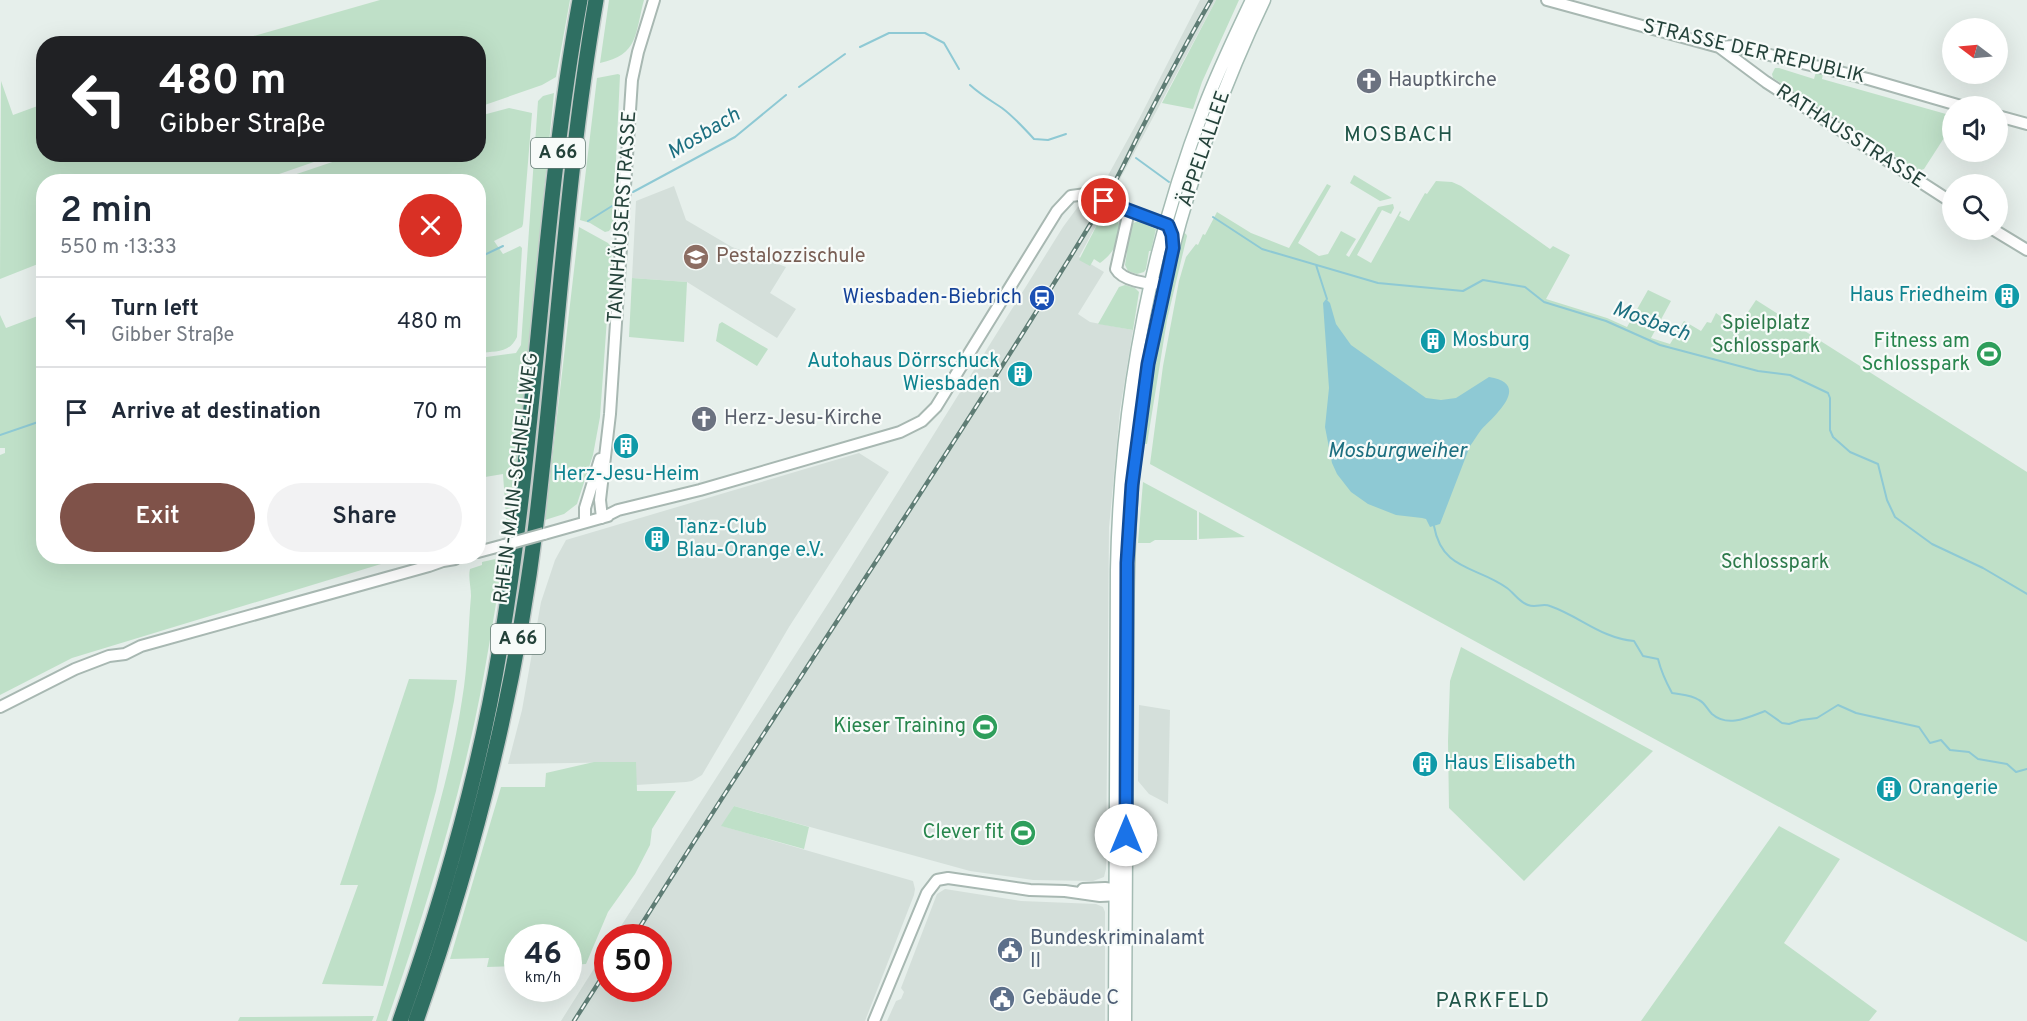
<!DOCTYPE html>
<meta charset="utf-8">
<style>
:root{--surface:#fff;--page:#f2f2f3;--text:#1f2937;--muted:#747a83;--line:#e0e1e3;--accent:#7f5249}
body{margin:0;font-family:Overpass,sans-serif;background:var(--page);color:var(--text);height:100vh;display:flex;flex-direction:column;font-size:22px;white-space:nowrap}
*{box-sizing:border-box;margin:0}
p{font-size:20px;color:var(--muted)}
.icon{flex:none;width:33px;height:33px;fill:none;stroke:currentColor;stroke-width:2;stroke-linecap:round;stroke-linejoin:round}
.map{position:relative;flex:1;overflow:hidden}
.side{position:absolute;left:36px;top:174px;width:450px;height:390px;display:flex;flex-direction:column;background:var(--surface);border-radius:24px;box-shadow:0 6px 24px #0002}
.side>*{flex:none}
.banner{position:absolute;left:36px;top:36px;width:450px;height:126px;border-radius:24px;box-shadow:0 6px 24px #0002;background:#202124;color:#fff;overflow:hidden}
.needle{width:39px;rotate:286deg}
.buttons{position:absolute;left:1942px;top:18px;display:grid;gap:12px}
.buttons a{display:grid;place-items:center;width:66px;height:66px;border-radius:50%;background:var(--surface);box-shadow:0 6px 24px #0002;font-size:30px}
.speed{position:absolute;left:504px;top:924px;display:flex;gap:12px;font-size:30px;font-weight:700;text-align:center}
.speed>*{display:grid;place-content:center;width:78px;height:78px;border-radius:50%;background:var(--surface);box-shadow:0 6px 24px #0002;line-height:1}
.speed small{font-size:15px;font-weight:400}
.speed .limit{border:9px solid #d22;background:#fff;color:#111}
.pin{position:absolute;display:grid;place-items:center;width:51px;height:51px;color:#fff;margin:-26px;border:3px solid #fff;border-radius:50%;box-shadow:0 2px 6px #0007}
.me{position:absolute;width:66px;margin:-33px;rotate:0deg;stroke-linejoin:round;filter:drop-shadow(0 0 4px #0008)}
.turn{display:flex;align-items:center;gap:21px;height:126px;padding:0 24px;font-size:27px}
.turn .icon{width:78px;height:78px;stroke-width:2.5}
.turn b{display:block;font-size:42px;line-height:51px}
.round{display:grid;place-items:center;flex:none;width:63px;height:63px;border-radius:32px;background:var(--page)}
.overview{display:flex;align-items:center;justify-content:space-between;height:102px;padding:0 24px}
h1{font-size:36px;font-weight:600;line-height:45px}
.primary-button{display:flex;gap:12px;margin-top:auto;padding:12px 24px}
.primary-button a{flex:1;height:69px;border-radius:36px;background:var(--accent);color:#fff;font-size:24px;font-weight:600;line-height:69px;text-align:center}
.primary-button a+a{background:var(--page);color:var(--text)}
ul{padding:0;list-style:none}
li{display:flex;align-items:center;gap:18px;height:90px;padding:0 24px;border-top:2px solid var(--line)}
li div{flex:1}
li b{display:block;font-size:22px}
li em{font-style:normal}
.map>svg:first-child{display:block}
.built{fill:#d4dfda}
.green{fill:#bfe0c8}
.water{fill:#8ec9d4}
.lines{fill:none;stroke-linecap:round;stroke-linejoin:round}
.stream{stroke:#8ec9d4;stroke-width:2}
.tertiary-casing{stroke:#a8b8b2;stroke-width:14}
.secondary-casing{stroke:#a4bbb3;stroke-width:15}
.motorway-casing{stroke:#c2cac8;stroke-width:18}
.tertiary{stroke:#fff;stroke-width:10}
.secondary{stroke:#fff;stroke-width:12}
.motorway{stroke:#2f6f62;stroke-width:15}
.rail-casing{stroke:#5f7d75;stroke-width:4.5}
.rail{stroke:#f7fbf9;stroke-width:2;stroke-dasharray:7;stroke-linecap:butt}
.tertiary-bridge-casing{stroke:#a8b8b2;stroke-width:14;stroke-linecap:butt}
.tertiary-bridge{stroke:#fff;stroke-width:10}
.route-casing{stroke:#114b97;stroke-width:15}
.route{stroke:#1a73e8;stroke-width:10}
.labels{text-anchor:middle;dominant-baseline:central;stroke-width:4.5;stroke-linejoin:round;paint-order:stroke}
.shield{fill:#f7fbf9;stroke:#637a73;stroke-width:1.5}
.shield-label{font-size:18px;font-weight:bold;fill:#24423a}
.street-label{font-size:20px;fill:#24423a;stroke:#f7fbf9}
.worship-label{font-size:20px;fill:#5b616d;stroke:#f7fbf9;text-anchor:start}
.education-label{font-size:20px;fill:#785e54;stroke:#f7fbf9;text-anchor:start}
.culture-label{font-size:20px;fill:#0d838f;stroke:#f7fbf9;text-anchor:start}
.transit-label{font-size:20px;fill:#164399;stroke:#f7fbf9;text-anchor:end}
.park-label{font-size:20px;fill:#2d7a4b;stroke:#f7fbf9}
.leisure-label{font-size:20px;fill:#27864d;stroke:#f7fbf9;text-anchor:end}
.service-label{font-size:20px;fill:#4e5e75;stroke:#f7fbf9;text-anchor:start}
.water-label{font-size:21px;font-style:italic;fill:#1c6f80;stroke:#f7fbf9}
.neighbourhood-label{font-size:21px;letter-spacing:1.5px;fill:#1f5548;stroke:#f7fbf9}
</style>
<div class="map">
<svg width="2027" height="1021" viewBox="0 0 2027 1021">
<rect width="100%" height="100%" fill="#e6efeb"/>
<path class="built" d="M1200,0H1216L1111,196L1100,190L1139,119Z
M674,186L686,220L732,247L786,267L770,293L796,309L777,338L687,282L632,278L636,201Z
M1080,204L1103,213L1079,257L1104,272L1078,314L1090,322L1133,330L1120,410L1109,528L1106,869L1104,877L1093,881L1033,880L970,871L734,806L722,826L913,881L915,889L914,895L865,1021H561L607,948L608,988H658V938L614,937L833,596L1063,227Z
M859,453L889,472L789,627L702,775L692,781L686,782L636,785L635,762L508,764L522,710L541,602L555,560L566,540Z
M1139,705L1170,710L1168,804L1149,794L1138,781Z
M945,889L1021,901L1096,904L1103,907L1105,912V1021H887L896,1001L901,999L904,992L901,988L937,894Z"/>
<path class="green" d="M380,0H570L556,77L542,85L479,107L478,44L229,43Z
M609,0H644C635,33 639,55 600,63Z
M1216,0H1239L1202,82L1193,109L1162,103Z
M1775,68H1779L1814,79L1816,72L1823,74L1822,79L1953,116V124L1924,169L1918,171L1773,78L1772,74Z
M618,74L620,75L613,225L609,231L605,232L590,223L580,220L597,78Z
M1,81L13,115L43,104L44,154L334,155L259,181L44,182L43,262L0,279Z
M554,93L515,480L509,530H507L503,474L479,478V358L516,353L521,345L538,101L543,96Z
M509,108L532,113L523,224L522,227L494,241L503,254L520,246L522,248L517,337C509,354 495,351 479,353L478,182L276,181L353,155L478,154L479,116Z
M1354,175L1392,198L1380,201L1350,183Z
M1436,181L1452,182L1461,186L1550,249L1553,246L1570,255L1546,299L1607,318L1627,327L1648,290L1671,301L1651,338L1670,344L1684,321L1701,331L1707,322L1711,323L1716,313L1731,324L1728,329L1734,333L1756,300L2027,472V942L1150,464L1163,366L1179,281L1186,257L1196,244L1198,245L1203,234L1205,235L1217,212L1251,233L1289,248L1327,184L1331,186L1298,243L1319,256L1328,254L1341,231L1356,239L1346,255L1349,257L1378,207L1393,204L1394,208L1391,214L1382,210L1357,255L1371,263L1400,211L1401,212L1399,216L1409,221L1425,193L1427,194Z
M1103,213L1117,219C1125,236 1114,253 1100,263L1094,259L1090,266L1079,260Z
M1138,221L1156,229L1151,251H1149L1146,269L1144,272L1137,274L1128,271L1125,265L1127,252L1125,251L1131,224Z
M579,227L608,243L612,248L600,417L593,455L577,504L564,514L545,520Z
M1182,232L1186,234L1187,236L1167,320L1147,444H1141L1152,367Z
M632,278L687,282L684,342L629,337Z
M1125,285L1135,288L1139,292L1133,330L1098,324L1119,287Z
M43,314L44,556L404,557L72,658L0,695V455L5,453V448H0V315L6,328Z
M722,322L768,349L757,366L716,341L719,324Z
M1143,482L1197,511V540H1155L1150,543H1138Z
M1199,512L1245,537L1199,539Z
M504,557C497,596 491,635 484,674C463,790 426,909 387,1021H376C393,968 409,914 424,860C439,807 454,754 462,700C468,666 468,630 471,596C471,587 468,577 470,569L482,565V562Z
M1461,647L1653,751L1524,881L1449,808L1448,741L1450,681Z
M409,679L457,680L454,701L436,791L383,986L322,984L358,885H340Z
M594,762H636L637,791H676L652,829L650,845L635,874L608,912L586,964L569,965L568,938H518L517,966L487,967L489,958L450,959L501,787H545L546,773Z
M734,806L809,827L804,849L721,826Z
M1779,826L1840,859L1784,943L1877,1011L1869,1021H1641Z
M374,1016L372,1021H238L240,1017Z"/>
<path class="water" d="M1326,299L1330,303L1336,324L1351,345L1426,398L1441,400L1456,398L1489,377C1532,384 1495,415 1481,430C1477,435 1474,441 1470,446L1440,524L1430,527L1426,519L1422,518L1396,515L1368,504L1351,492L1337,474L1332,463L1325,427L1329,388L1323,303Z"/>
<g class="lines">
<path class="stream" d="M860,47L889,33H925L944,43L959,69
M970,85C981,95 990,100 1002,108C1014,117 1024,128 1034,139L1048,140L1066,134
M799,87L845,54
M1136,158L1169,182
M633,192L735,137L786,95
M1213,217L1262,249L1378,283L1463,291L1483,280L1525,287L1544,302L1606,321L1660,345L1758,371L1790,375L1828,393L1830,398V430L1833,437L1850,452L1878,464L1887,500L1895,517L1932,544L1983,568L2027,594
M588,221L612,206
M478,258L503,246
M1316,265L1327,299
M0,435L44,420
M1434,526C1442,571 1477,566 1507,588C1514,593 1519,602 1528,605C1536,608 1543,603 1550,606C1581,617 1601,638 1634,641L1643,656L1658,659C1661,671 1666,682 1672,693C1682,695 1690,694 1699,700C1705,703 1707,709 1712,714C1728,728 1749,717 1765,711L1782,723L1789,724L1801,720L1817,718L1838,705L1856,713L1919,727L1930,743L1941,740L1950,750L1969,752L1978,759L2007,764L2016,772L2027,769"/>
<g class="tertiary-casing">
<path id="tertiary" d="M1547,0L1719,47L1733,46L1868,79L1961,106
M1719,47L1766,82L1953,203
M1998,116L2027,124
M1129,211L1116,269C1122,280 1147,285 1159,283
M1994,230L2027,250
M606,516L618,510L700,490L900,432L922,421L936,407L1057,211L1071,196L1086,194L1167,225L1171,230L1173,244
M602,518L600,500L610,414L632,80L638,52L654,0
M585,522V508L600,459
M544,534L608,516
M478,552L504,545
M0,707L75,669L109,656L125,654L141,646L429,566L443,561L455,559
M1083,889L1105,888L1121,890
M874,1021L927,893L937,880L948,878L1030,890L1065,891L1100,896L1122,895"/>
</g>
<g class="secondary-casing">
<path id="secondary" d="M1115,1021L1117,570C1120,412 1147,256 1204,108C1218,71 1235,36 1252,0
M1125,1021C1126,909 1126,798 1127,686C1127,607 1127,529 1135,451C1153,294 1196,142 1264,0"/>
</g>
<g class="motorway-casing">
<path id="motorway" d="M400,1021C443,899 479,775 500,648C537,433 541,214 580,0
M416,1021C473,859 515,695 536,524C557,350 566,173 596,0"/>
</g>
<use href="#tertiary" class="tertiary"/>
<use href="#secondary" class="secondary"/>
<use href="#motorway" class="motorway"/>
<g class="rail-casing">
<path id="rail" d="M633,938C787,692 952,453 1102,205C1116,182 1128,156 1140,132C1163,87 1186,43 1211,0
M574,1021L608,968"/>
</g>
<use href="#rail" class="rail"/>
<g class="tertiary-bridge-casing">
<path id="tertiary-bridge" d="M504,545L544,534"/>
</g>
<use href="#tertiary-bridge" class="tertiary-bridge"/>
</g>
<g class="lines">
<g class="route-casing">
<path id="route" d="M1104,201L1168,225L1172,235L1173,248L1148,364L1132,485L1127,563L1126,835"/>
</g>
<use href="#route" class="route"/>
</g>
<defs>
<g id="church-disc" transform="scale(1.35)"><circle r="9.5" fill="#6b7280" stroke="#f7fbf9"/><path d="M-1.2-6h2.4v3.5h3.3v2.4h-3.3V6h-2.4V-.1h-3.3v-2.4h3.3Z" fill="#fff"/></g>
<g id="school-disc" transform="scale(1.35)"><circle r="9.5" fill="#8d6e63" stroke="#f7fbf9"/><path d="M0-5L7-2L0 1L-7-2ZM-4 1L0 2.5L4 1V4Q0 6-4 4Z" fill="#fff"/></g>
<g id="building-disc" transform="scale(1.35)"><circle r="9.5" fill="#0f9aa8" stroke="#f7fbf9"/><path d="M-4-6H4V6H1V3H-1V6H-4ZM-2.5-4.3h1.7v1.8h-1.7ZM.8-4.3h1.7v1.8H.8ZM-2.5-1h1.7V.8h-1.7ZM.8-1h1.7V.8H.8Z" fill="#fff"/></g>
<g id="station-disc" transform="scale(1.35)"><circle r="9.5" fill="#1a4fb4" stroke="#f7fbf9"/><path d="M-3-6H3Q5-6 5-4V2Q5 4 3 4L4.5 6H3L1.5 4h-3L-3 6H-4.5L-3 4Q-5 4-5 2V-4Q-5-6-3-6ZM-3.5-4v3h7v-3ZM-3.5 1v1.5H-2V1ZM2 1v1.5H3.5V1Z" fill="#fff"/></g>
<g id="stadium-disc" transform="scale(1.35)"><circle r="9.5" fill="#2e9e5b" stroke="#f7fbf9"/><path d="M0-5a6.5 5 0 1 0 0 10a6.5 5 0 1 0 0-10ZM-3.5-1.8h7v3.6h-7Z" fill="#fff"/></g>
<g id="civic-disc" transform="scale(1.35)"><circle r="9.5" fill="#5c6f8a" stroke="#f7fbf9"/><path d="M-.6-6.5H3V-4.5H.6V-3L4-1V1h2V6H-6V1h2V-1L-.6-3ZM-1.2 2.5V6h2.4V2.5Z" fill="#fff"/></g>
</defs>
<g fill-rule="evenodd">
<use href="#church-disc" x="1369" y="81"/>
<use href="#school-disc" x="696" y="257"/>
<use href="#building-disc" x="2007" y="296"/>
<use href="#station-disc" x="1042" y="298"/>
<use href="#building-disc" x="1433" y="341"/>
<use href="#stadium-disc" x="1989" y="354"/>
<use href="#building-disc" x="1020" y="374"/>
<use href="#church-disc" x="704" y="419"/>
<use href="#building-disc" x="626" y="446"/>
<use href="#building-disc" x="657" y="539"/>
<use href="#stadium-disc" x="985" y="727"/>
<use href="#building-disc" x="1425" y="764"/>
<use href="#building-disc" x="1889" y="789"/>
<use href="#stadium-disc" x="1023" y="833"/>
<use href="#civic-disc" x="1010" y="950"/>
<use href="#civic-disc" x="1002" y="999"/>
</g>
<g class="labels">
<g class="shield">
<rect x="531" y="138" width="54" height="30" rx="4.5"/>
<rect x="491" y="624" width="54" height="30" rx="4.5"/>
</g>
<g class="shield-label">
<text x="558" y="153">A 66</text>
<text x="518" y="639">A 66</text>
</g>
<g class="street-label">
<text transform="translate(1754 52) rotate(13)">STRASSE DER REPUBLIK</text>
<text transform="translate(1850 137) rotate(33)">RATHAUSSTRASSE</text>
<text transform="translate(1205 149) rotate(-71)">ÄPPELALLEE</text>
<text transform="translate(623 217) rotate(-86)">TANNHÄUSERSTRASSE</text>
<text transform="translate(517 478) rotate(-83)">RHEIN-MAIN-SCHNELLWEG</text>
</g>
<g class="worship-label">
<text x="1388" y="81">Hauptkirche</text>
<text x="724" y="419">Herz-Jesu-Kirche</text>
</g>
<g class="education-label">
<text x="716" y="257">Pestalozzischule</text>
</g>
<g class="culture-label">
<text x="1988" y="296" text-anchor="end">Haus Friedheim</text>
<text x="1452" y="341">Mosburg</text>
<text x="1000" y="362" text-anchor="end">Autohaus Dörrschuck<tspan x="1000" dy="23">Wiesbaden</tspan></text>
<text x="626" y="475" text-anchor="middle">Herz-Jesu-Heim</text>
<text x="676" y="528">Tanz-Club<tspan x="676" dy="23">Blau-Orange e.V.</tspan></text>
<text x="1444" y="764">Haus Elisabeth</text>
<text x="1908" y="789">Orangerie</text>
</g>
<g class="transit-label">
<text x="1022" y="298">Wiesbaden-Biebrich</text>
</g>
<g class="park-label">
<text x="1766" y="324">Spielplatz<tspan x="1766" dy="23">Schlosspark</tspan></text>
<text x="1775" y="563">Schlosspark</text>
</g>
<g class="leisure-label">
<text x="1970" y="342">Fitness am<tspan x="1970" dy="23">Schlosspark</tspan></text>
<text x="966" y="727">Kieser Training</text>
<text x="1004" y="833">Clever fit</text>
</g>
<g class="service-label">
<text x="1030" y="939">Bundeskriminalamt<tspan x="1030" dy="23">II</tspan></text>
<text x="1022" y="999">Gebäude C</text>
</g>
<g class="water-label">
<text transform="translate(704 134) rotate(-31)">Mosbach</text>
<text transform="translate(1651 322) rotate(20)">Mosbach</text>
<text x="1397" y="451">Mosburgweiher</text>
</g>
<g class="neighbourhood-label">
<text x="1399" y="135">MOSBACH</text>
<text x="1493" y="1001">PARKFELD</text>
</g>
</g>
</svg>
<div class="buttons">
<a><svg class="needle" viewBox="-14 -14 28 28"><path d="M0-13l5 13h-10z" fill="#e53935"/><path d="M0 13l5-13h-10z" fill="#747a83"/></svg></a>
<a><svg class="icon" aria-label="sound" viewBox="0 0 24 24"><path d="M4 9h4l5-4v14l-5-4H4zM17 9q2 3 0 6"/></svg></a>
<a><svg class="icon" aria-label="search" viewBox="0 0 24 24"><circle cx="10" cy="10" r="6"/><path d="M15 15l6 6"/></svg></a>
</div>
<div class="speed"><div>46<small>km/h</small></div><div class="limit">50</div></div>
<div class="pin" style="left:1104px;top:201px;background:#d93025"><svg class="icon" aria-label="arrive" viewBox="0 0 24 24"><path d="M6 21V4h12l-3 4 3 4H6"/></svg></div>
<svg class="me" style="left:1126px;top:835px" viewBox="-20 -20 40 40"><circle r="19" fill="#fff"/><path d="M0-13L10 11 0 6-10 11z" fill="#1a73e8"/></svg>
<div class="banner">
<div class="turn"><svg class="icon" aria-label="left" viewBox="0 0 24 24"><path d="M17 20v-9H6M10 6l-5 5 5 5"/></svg><div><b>480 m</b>Gibber Straße</div></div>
</div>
<section class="side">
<div class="overview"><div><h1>2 min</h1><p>550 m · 13:33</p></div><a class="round" style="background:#d93025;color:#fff"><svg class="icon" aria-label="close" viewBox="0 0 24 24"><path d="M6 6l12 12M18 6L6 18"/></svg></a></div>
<ul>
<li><svg class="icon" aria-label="left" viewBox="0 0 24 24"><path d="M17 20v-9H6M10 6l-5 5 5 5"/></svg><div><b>Turn left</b><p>Gibber Straße</p></div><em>480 m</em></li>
<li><svg class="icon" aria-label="arrive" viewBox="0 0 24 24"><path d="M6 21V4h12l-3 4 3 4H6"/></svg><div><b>Arrive at destination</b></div><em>70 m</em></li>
</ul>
<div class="primary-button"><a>Exit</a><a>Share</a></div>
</section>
</div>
